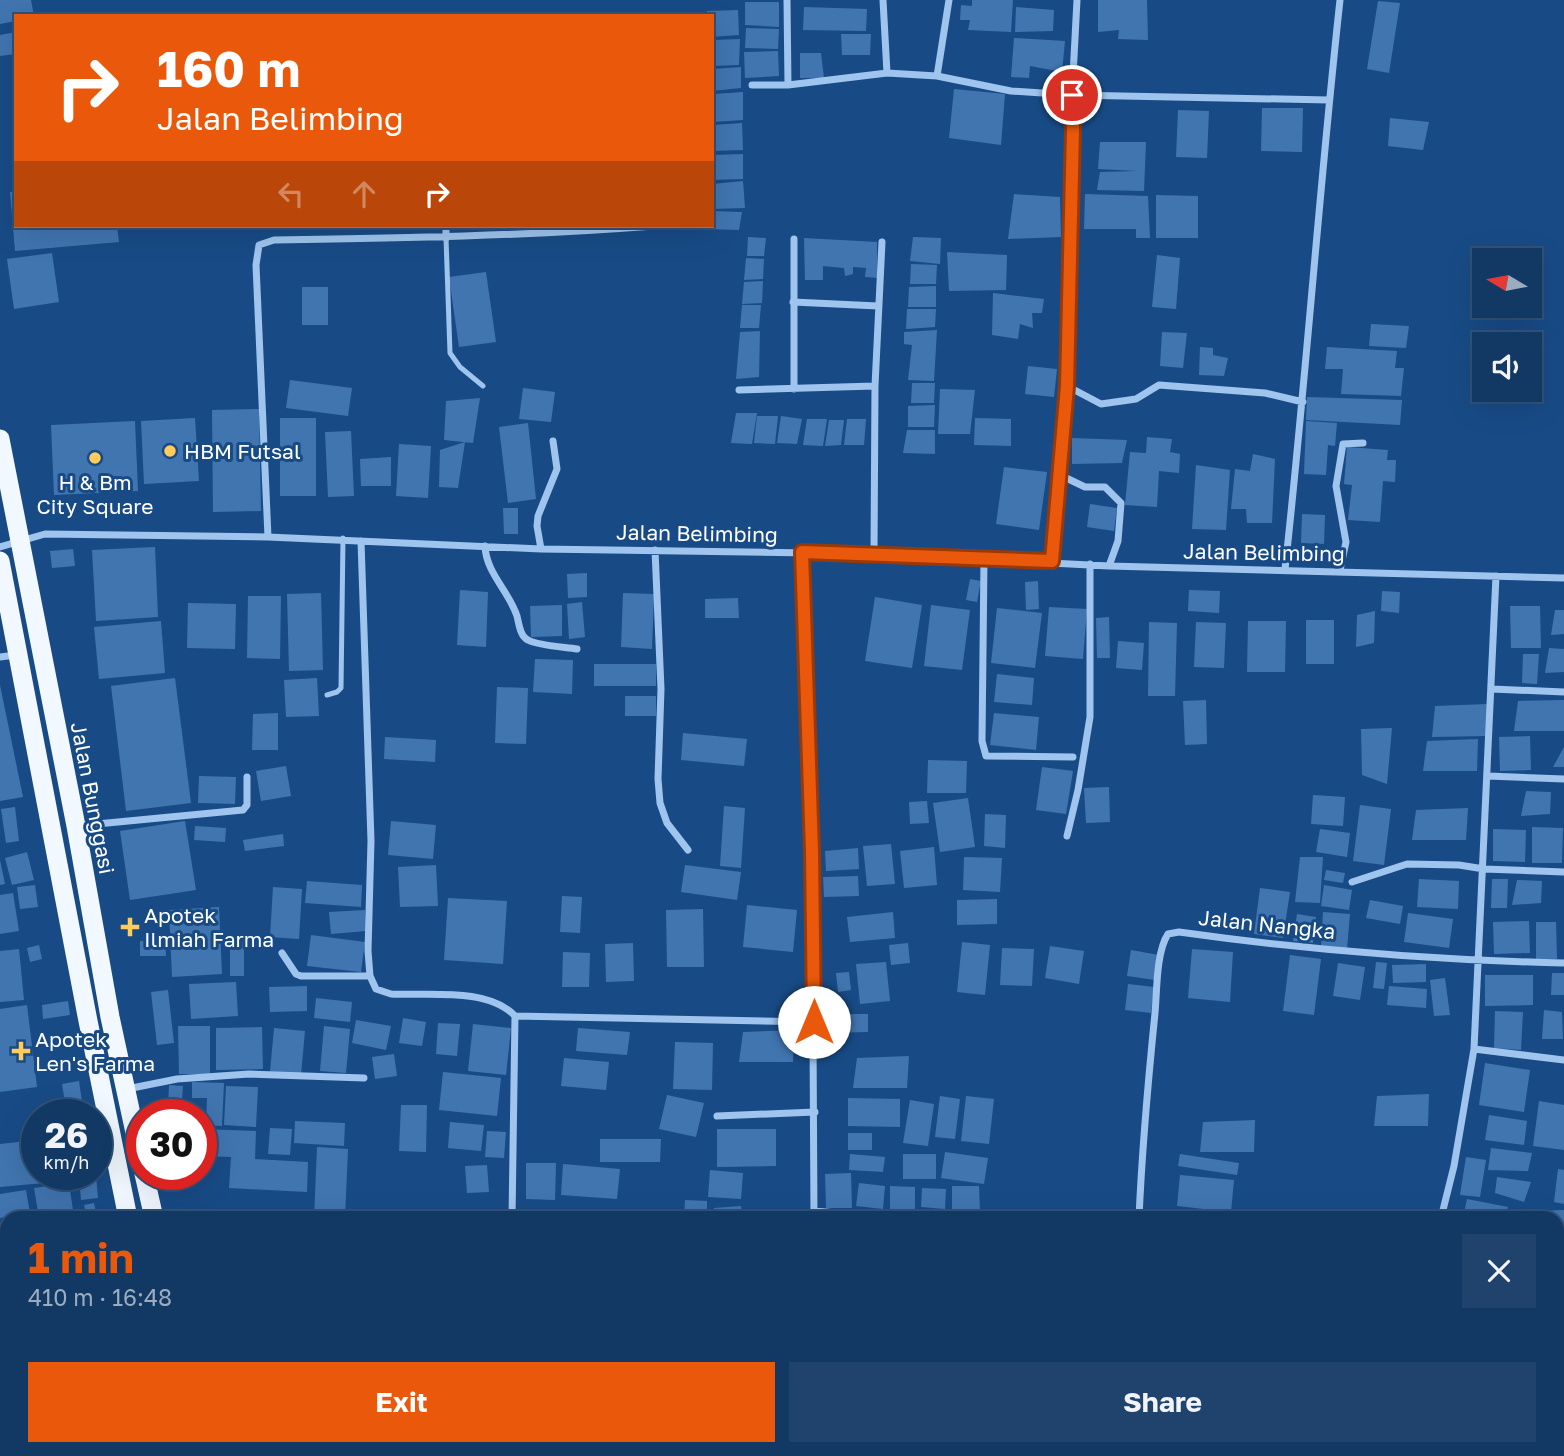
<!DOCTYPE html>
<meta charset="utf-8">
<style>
:root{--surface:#123864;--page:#1f436d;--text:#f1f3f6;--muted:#9cacbf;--line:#315278;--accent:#ea580c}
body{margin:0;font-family:"Golos Text",sans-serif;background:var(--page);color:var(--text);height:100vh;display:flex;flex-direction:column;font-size:26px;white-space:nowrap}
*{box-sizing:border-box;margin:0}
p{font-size:23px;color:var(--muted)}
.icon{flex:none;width:38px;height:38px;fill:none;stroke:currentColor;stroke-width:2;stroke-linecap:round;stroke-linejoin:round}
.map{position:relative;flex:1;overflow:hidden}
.side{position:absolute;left:0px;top:1211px;width:1564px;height:245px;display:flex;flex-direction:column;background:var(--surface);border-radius:21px 21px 0 0;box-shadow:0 7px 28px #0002,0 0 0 2px var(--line)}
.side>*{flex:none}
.banner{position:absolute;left:14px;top:14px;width:700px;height:214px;border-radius:0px;box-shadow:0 7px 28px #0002,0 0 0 2px var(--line);background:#ea580c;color:#fff;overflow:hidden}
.needle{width:46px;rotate:280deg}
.buttons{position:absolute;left:1472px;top:248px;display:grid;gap:14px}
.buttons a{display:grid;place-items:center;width:70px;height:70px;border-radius:0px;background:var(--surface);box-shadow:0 7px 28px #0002,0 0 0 2px var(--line);font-size:35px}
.speed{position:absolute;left:21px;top:1099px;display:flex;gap:14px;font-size:35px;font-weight:700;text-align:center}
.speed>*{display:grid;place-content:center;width:91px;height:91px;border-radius:50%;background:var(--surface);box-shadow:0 7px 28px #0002,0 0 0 2px var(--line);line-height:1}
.speed small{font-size:18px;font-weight:400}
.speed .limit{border:10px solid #d22;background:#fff;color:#111}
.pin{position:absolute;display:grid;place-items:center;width:60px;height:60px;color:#fff;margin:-30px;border:4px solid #fff;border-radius:50%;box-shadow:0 2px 7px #0007}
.me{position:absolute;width:77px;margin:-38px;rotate:0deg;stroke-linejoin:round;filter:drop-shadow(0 0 5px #0008)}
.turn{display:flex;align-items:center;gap:24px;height:147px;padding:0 28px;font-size:32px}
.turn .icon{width:91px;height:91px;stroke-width:2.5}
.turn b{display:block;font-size:49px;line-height:60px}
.lanes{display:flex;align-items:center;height:66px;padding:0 28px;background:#0003;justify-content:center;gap:35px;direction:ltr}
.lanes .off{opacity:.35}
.round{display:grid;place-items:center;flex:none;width:74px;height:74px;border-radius:0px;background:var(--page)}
.summary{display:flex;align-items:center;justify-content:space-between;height:119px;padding:0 28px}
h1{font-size:42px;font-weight:700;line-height:52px;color:var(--accent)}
.primary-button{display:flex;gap:14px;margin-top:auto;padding:14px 28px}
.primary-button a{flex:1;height:80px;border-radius:0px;background:var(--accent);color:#fff;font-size:28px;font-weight:700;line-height:80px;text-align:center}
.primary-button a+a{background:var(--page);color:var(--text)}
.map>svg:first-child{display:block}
.building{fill:#4175b0}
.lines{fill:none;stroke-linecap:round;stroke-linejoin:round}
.service{stroke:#9fc4ed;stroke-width:5}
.minor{stroke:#9fc4ed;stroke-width:7}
.tertiary{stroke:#9fc4ed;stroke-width:12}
.trunk{stroke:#f2f8ff;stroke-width:19}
.route-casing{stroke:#983908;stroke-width:18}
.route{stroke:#ea580c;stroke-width:12}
.poi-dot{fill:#ffcb5b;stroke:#184b86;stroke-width:2.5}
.labels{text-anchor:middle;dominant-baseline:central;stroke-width:6;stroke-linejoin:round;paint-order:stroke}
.poi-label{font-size:21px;fill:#fff;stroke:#184b86;text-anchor:start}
.street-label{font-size:21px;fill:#fff;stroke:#184b86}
</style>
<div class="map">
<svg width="1564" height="1456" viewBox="0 0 1564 1456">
<rect width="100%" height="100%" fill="#184b86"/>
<path class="building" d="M0,0H31L34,16H16V21L0,24Z
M972,0H1013L1011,32L968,30L970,20H960L961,5L972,6Z
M1098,0H1147L1148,40L1118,39L1119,30L1098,32Z
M1378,1L1400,3L1389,73L1367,69Z
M745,2H779V27L745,25Z
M804,7L867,9L866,31L803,30Z
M1016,7L1054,10L1053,31L1015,32Z
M738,10L739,35L712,37V16H707V11Z
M746,28L779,29L778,49L745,48Z
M16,32V54L0,56V35Z
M841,34H871L870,55H842Z
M1014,38L1065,41L1062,72L1030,66L1029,78L1011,77Z
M740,39L739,65L712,66V40Z
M778,51L779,76L745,78L744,52Z
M800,53H821L824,78H800Z
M741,67V88L712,91V69Z
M954,89L1005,94L1001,145L949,138Z
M743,92V120L713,122V94Z
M1262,108H1303L1302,152L1261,151Z
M1178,110L1209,111L1207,158L1176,157Z
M1390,118L1429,122L1423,150L1388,146Z
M742,123L743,150L712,151V125Z
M1100,142H1146L1144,191L1097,190L1100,172L1137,171L1098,169Z
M743,154V179L712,180V155Z
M743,181L745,208L712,209V184Z
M16,191V226H117L119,242L15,251L10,192Z
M1014,194L1060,197L1061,237L1008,239Z
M1085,194L1148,196L1150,238H1136V229H1084Z
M1156,195L1198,196V238H1156Z
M712,211L742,212L739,230L706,229V226H712Z
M748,237L766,238L764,256H747Z
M913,237L941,238L940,264L910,261Z
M804,238L877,242V278L865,277L866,268L853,267V274L845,276L844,268L823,266V280H805Z
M947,252L1007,255L1006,290L949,291Z
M52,253L59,302L14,309L7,259Z
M1157,255L1180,258L1176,309L1152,307Z
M746,258L764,259L763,279L744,280Z
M911,264L937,265L936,284H910Z
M486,272L496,342L459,347L449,277Z
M763,281L762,303L742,304L744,282Z
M936,286V307H908L909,287Z
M302,287H328V325H302Z
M993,293L1044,299L1042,313H1032L1033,328L1020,324L1018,339L992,335Z
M742,305H761L759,328H740Z
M907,309H936L935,327L906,329Z
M1371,324L1409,326L1406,348L1369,346Z
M937,330L934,381L908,380L912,345L904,344V332Z
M760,331L759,377L736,379L740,332Z
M1162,332L1187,333L1183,368L1160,366Z
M1200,347L1213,348V355L1228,358L1224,376L1199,375Z
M1327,347L1397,351L1395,368H1404L1401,396L1341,394L1343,369H1325Z
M1028,366L1057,369L1054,397L1025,394Z
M290,380L352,388L348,416L286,408Z
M912,383H935L934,403H911Z
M523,388L555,392L551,422L519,419Z
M940,389L975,390L970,434H938Z
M1307,397L1402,400L1400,425L1306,420Z
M480,398L473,443L444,440L446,401Z
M935,405L934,427H908V406Z
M259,409L261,511L213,512L212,410Z
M736,413H757L752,444L731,443Z
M757,416H778L775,444L754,443Z
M781,416L802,419L797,444L777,443Z
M195,418L199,481L144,484L141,421Z
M280,418H316V496H280Z
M975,418L1011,419V446L974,445Z
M807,419H827L823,446L803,445Z
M847,419H866L864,445H844Z
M829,420H844L841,445L825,446Z
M135,421L138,491L54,495L51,425Z
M1306,421L1337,423L1335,446L1328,445L1326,475L1304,474Z
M528,423L536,499L508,503L499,427Z
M907,430H935V454L903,453Z
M351,431L354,496L328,497L325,432Z
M1147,437L1172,439L1170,452L1180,454L1179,473L1159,471L1157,507L1125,505L1130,452L1146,453Z
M1072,438L1127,440L1122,463L1072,464Z
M465,442L458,488L439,487L440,450Z
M399,444L431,446L428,498L396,496Z
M1347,447L1388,450L1387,460H1396L1395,482L1383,481L1380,522L1348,520L1352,485L1344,484Z
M1253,454L1275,459L1272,523H1247L1246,509H1231L1235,469L1250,471Z
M391,457V486H361L360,459Z
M1196,465L1230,470L1226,530L1192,529Z
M1004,467L1047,472L1039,530L996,524Z
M1090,504L1117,508L1114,531L1087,527Z
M503,508H518V534H504Z
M1302,514L1325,515L1324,544L1301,543Z
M155,547L158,617L96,621L92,550Z
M73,549L75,566L52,568L50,551Z
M587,573V597L568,598L567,574Z
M970,579L981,581L977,602L966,600Z
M1038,581L1039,609L1026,610L1025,582Z
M460,590L488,592L486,647L457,645Z
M1189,590L1220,591L1219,613L1188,611Z
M1382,591L1400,592L1399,613L1381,611Z
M321,593L323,670L289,671L287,594Z
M623,593L654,594L652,649L621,647Z
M248,596H281L280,659L247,658Z
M875,597L922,605L912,668L865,661Z
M738,598L739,618H705V599Z
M582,602L585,637L569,639L567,604Z
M188,603L236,604L235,649L187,648Z
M562,605V636L531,637L530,606Z
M931,605L970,610L962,670L924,666Z
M1510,606H1540L1541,648H1511Z
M1049,607L1087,609L1083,659L1045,656Z
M997,608L1042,613L1035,668L991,663Z
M1555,610H1564V634L1551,635Z
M1375,611L1374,643L1356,647L1357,615Z
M1109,617L1110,658H1097L1096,618Z
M1306,620H1334V664H1306Z
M161,621L165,673L99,679L94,627Z
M1248,621H1286L1285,672H1247Z
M1149,622L1177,623L1175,696H1148Z
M1196,622L1226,623L1224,668L1194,667Z
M1118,641L1144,643L1142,670L1116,668Z
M1549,648L1564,649V672L1545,673Z
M1523,654H1539L1537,684L1522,683Z
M535,659L573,660L572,694L533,692Z
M594,664H656V686H594Z
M997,674L1034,678L1032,705L994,702Z
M175,678L191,803L126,811L111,686Z
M317,678L319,716L286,717L284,680Z
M0,685L23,797L0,801Z
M497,687L528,688L526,744L495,743Z
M625,696H656V716H625Z
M1206,700L1207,744L1185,745L1183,701Z
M1564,700V731H1514L1518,701Z
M1487,704L1486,736L1432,737L1435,706Z
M278,713V750H252L253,714Z
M994,713L1039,717L1036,750L990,745Z
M1392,728L1387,784L1362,775L1361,729Z
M683,733L747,739L744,766L681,760Z
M1530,736L1531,770L1500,771L1499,737Z
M385,737L436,740L435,762L384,759Z
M1478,739L1477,771H1423L1427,741Z
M1564,747V767H1553Z
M928,760L967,761L966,793H927Z
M286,766L291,796L261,801L256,771Z
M1042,767L1073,771L1066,814L1036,810Z
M199,776L236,777L235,804L198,803Z
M1109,787L1110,822L1086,823L1084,788Z
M1526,791L1551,792L1550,814L1521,816Z
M1313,795L1345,797L1343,826L1311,824Z
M968,798L975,847L940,852L933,803Z
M927,801L929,823L910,824L909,802Z
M1360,805L1391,809L1384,865L1353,861Z
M724,806L745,808L741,868L720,866Z
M15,807L19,841L6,843L1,809Z
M1468,808L1466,840H1412L1416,810Z
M985,814L1006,815L1005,848L984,846Z
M185,821L196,890L130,900L120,831Z
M391,821L436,825L433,859L388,855Z
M195,826L226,828L225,842L194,840Z
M1532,827L1563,828L1562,863H1532Z
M1320,829L1350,833L1347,857L1316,852Z
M1493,829L1526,830L1525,862L1493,861Z
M283,834L284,846L245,851L243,840Z
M891,844L895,884L867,886L863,846Z
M934,847L937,885L904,888L900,851Z
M858,848L859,869L826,871L825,851Z
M27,852L34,880L12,885L5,858Z
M964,857L1002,858L1000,892L963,890Z
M1300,857H1323L1320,903L1295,902Z
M0,860L5,884L0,885Z
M436,865L438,906L400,907L398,867Z
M685,865L741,872L737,900L681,892Z
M1326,870L1345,873L1343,883L1324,880Z
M858,876L859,896L824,897L823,877Z
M1419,879L1459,881L1458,909L1417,907Z
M1492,879H1508L1507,908H1491Z
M1517,880L1542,881L1541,903L1512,905Z
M307,881L362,885L361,907L305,903Z
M35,885L38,907L20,909L17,887Z
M1324,885L1352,890L1349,910L1321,906Z
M273,887L302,889L299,939L270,937Z
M1260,888L1290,892L1283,938L1254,934Z
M13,893L19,931L0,934V895Z
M562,896L582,897L580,933L560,932Z
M448,898L507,901L503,964L444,960Z
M997,899V924L957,925V900Z
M1370,900L1403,906L1400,924L1366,918Z
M747,905L797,910L793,952L743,947Z
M219,907L222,974L172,977L169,910Z
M703,909L704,967H667L666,910Z
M365,910L366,931L331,934L329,912Z
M893,912L895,938L850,942L847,917Z
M1323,912L1350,914L1347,949L1321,947Z
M1408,913L1453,919L1449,948L1404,942Z
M1297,914L1316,917L1313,943L1293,941Z
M1529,921L1530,953L1494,954L1493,922Z
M1536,922H1556L1557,959L1536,960Z
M311,935L365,942L361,972L307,966Z
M165,940L166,956H140V941Z
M230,942H244V976H230Z
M962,942L990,945L985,995L957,992Z
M633,943L634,981L606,982L605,944Z
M908,943L910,963L891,965L889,945Z
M39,945L42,959L30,962L27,948Z
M1050,946L1084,951L1079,984L1045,978Z
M1002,948L1034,949L1032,986L1000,985Z
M19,949L24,1000L0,1002V951Z
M1192,949L1233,952L1230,1002L1188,998Z
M1131,950L1159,955L1155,980L1127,976Z
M563,952L590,953L589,987H562Z
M1290,955L1321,959L1314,1015L1283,1011Z
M886,962L890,1001L860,1004L856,964Z
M1376,962L1387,963L1384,989L1373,988Z
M1338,963L1365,967L1360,1000L1333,996Z
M1426,964V982L1393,983L1392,965Z
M849,972L851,990L838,992L836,973Z
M1552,973H1564V995H1551Z
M1485,975H1533V1005L1485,1006Z
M1445,978L1450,1015L1434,1016L1430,980Z
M236,982L238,1016L191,1019L189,984Z
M1128,984L1154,987L1151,1013L1125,1010Z
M307,986V1011L270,1012L269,987Z
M1389,986L1427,989L1426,1008L1387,1005Z
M168,990L174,1043L157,1045L151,992Z
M316,998L352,1002L350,1022L314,1018Z
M68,1001L70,1015L43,1019L42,1005Z
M27,1005L37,1087L0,1092V1009Z
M1544,1010L1562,1012L1563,1039H1542Z
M1495,1011L1523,1012L1521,1050L1494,1048Z
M828,1014H868V1032L828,1033Z
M403,1018L426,1022L422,1046L399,1043Z
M356,1020L391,1026L386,1050L352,1043Z
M438,1023L460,1024L457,1056L436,1054Z
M473,1024L511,1028L506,1075L468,1071Z
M178,1026H210V1074H179Z
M324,1026L350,1029L346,1073L320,1071Z
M262,1027L263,1069L216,1070V1028Z
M274,1028L305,1031L301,1075L270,1072Z
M578,1028L630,1032L627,1055L576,1051Z
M794,1030L793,1062H739L743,1032Z
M675,1042L713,1043L712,1090L673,1089Z
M394,1054L397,1076L375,1079L372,1057Z
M909,1056L907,1088H853L857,1058Z
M564,1058L609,1062L606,1090L561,1086Z
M1485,1063L1530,1070L1524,1112L1479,1105Z
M443,1072L501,1078L497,1116L439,1110Z
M79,1081L84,1115H67L62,1084Z
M192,1082L224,1083L222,1126L206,1125L207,1098H192Z
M169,1085L183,1086L181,1115H160V1107H168Z
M226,1086L258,1087L256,1127L224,1125Z
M1429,1094L1428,1126H1374L1377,1096Z
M667,1095L704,1103L696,1137L659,1129Z
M940,1096L960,1099L955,1139L935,1137Z
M966,1096L994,1099L989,1144L961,1141Z
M848,1098L900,1099V1127L848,1126Z
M910,1100L934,1104L928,1146L903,1143Z
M1539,1101L1564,1105V1150L1533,1146Z
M401,1105H427L426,1152L399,1151Z
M1489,1115L1527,1121L1524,1145L1485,1140Z
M1255,1120L1254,1152H1200L1203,1122Z
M295,1121L345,1123L344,1146L294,1143Z
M450,1122L484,1125L481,1151L448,1148Z
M270,1128L292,1129L290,1155L268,1154Z
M201,1129L256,1131L255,1159L308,1162L307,1192L229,1188L231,1157L201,1156Z
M717,1129H776V1166L717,1167Z
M487,1131L506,1132L504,1158L485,1157Z
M848,1133H872V1150H848Z
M600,1139H661L660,1162H600Z
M37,1140V1174H54L55,1182L0,1187V1144Z
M317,1147L348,1149L345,1218H314Z
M1491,1148L1532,1153L1528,1171L1488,1170Z
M945,1152L988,1158L984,1184L941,1178Z
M850,1154L885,1157L883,1172L849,1170Z
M903,1154H936V1179H903Z
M1180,1154L1239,1163L1237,1175L1178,1166Z
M1466,1157L1486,1160L1480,1197L1460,1195Z
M526,1163H556L555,1200L526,1199Z
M563,1164L620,1169L617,1199L561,1195Z
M487,1165L489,1192L467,1193L465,1166Z
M1558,1169L1564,1170V1204L1554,1202Z
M710,1170L743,1173L741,1199L708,1197Z
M851,1173L852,1208H826L825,1174Z
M96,1175L98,1198L81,1200L79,1177Z
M1180,1175L1234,1180L1231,1212L1177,1206Z
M1497,1177L1531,1182L1524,1202L1495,1193Z
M69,1183L74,1217L39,1218L34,1188Z
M859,1183L885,1186L883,1209L856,1206Z
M890,1186L915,1187V1209H890Z
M952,1186H979L980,1211H952Z
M922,1188L946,1189L945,1209L921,1207Z
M26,1190L30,1213L0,1218V1194Z
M1467,1199L1508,1207L1505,1218H1463Z
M685,1200L707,1201V1218H684Z
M94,1203L97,1217L87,1218L84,1205Z
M741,1206L742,1218H714V1208Z
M1344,1209L1377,1210V1218H1344Z
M1564,1210V1241H1558V1218H1538L1539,1211Z
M3,1224L7,1225V1271H0Z
M1558,1248L1564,1249V1277H1558Z
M1558,1289L1564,1290V1309L1558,1308Z
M0,1315H7V1369L0,1370Z
M1558,1328H1564V1356H1558Z
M1558,1411H1564V1456H1549L1550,1449H1558Z
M761,1449H798V1455L760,1454Z
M853,1449H872V1455L853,1454Z
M875,1449H909L908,1453H875Z
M913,1449H939V1456H912Z
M1146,1449H1174L1173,1453L1146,1451Z
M1214,1449H1241L1240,1456H1213Z
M1248,1449H1283V1456L1248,1455Z
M1359,1449H1402V1456H1358Z
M1472,1449H1491V1456H1472Z"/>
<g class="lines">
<path class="service" d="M446,238L450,353L460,367L483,386
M327,695L337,692L341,688L343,538
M421,1456L422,1449
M482,1456V1449"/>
<path class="minor" d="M787,0L788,85
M883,0L887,73
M937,76L949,0
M752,85H788L887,73L937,76L1011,91L1072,95L1329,100
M446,226V238
M793,302L878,306
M1067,386L1101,404L1136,399L1159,385L1265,393L1303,402
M794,389V239
M739,390L875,386
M1060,475L1085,487H1105L1121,503L1118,541L1109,566
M268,537L256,265L259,245L274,240C401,238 527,236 654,226
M361,541L371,841L368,951L370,976L376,989L391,994C427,996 488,987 515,1016L512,1218
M485,546C486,573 509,591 517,616C519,624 520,636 528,640C539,646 564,647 577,649
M0,547L45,534L268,537L541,549L874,554L1109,566L1564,578
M541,549L537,526L538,516L557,469L553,441
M655,550L661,689L658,779L660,803L667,823L688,850
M802,552L812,851L814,1218
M874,554L875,386L882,242
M984,560L982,741L986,756L1073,757
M1052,561L1067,386L1072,95L1077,0
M1285,569C1306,380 1319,190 1340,0
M1340,570L1346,542L1336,486L1343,444L1363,443
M0,657L16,655
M1492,689L1564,692
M1488,776L1564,779
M76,826L243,810L247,805V777
M1067,836L1078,790L1090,717V564
M1352,882L1407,864L1459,865L1484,869L1564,872
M282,953L296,974L301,976H370
M515,1016L814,1022
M1474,1049L1564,1060
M127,1089L177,1079L249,1074L364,1078
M717,1116L815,1112
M814,1211L895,1218
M1139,1218C1142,1149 1148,1082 1155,1013C1157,992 1156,952 1168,934L1179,932C1307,950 1435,960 1564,963
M1441,1218L1454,1166L1474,1049L1496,576
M510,1456V1449
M814,1456V1449
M1131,1456V1449
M1426,1456V1449"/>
<path class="tertiary" d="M0,1435L7,1436
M295,1449L387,1456"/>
<path class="trunk" d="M0,439L76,826L110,1017L142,1165
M0,561L88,1021L128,1218
M144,1174L154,1218
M174,1449L175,1456
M202,1449L203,1456"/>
</g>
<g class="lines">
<g class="route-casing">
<path id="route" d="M814,1022L812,851L802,552L1052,561L1067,386L1073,130L1072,95"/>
</g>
<use href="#route" class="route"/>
</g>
<g class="poi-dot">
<circle cx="170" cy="451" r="7"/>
<circle cx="95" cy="458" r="7"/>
<path d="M126.5 916.5h7v7h7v7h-7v7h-7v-7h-7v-7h7z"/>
<path d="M17.5 1040.5h7v7h7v7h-7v7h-7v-7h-7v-7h7z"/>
</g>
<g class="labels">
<g class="poi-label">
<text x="184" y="451">HBM Futsal</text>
<text x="95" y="482" text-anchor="middle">H &amp; Bm<tspan x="95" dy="24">City Square</tspan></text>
<text x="144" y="915">Apotek<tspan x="144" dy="24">Ilmiah Farma</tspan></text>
<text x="35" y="1039">Apotek<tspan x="35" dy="24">Len's Farma</tspan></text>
</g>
<g class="street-label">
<text transform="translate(697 533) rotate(1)">Jalan Belimbing</text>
<text transform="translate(1264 552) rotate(1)">Jalan Belimbing</text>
<text transform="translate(93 798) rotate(79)">Jalan Bunggasi</text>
<text transform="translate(1267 924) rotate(6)">Jalan Nangka</text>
</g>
</g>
</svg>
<div class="buttons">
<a><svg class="needle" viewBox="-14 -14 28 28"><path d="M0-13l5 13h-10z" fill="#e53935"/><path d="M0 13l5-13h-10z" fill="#9cacbf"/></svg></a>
<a><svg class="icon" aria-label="sound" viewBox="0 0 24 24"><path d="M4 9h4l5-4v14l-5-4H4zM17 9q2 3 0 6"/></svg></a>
</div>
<div class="speed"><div>26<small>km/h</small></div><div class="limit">30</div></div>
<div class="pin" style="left:1072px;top:95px;background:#d93025"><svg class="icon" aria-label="arrive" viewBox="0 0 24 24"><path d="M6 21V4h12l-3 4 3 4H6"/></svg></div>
<svg class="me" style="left:814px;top:1022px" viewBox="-20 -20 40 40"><circle r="19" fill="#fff"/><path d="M0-13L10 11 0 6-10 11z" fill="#ea580c"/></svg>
<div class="banner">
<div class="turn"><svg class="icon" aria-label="right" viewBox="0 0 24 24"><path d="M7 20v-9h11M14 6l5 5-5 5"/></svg><div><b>160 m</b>Jalan Belimbing</div></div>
<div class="lanes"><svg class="icon off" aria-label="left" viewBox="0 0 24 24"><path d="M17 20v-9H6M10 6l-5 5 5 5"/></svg><svg class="icon off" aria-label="ahead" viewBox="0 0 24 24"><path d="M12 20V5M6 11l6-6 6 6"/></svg><svg class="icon" aria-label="right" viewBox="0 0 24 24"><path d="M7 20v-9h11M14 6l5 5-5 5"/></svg></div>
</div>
<section class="side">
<div class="summary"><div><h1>1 min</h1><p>410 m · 16:48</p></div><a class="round"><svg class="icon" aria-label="close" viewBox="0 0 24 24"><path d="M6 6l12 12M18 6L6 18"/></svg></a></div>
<div class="primary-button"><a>Exit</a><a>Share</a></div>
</section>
</div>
